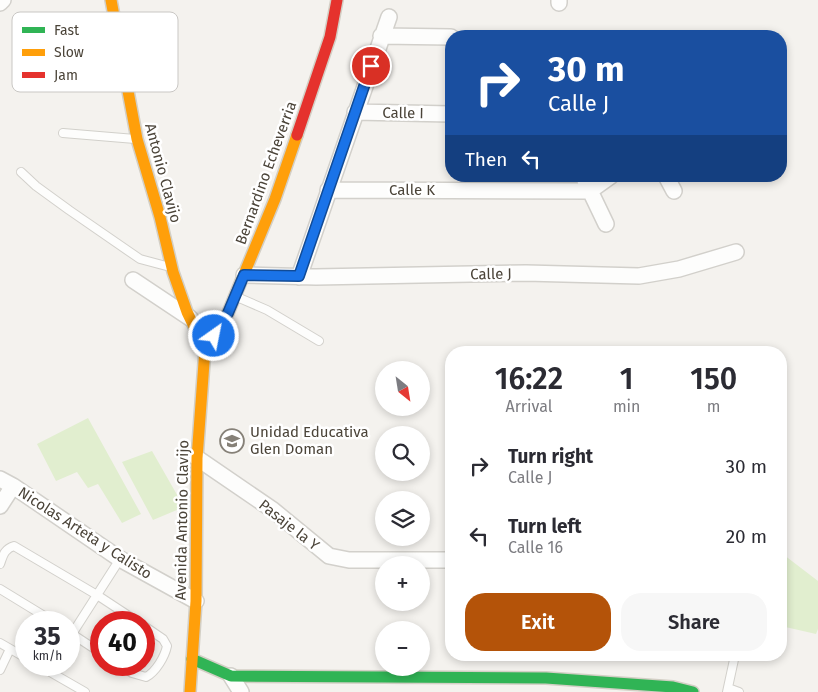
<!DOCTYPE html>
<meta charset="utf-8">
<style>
:root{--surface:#fff;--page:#f7f7f7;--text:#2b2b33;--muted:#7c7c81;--accent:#b45309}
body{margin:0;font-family:"Fira Sans",sans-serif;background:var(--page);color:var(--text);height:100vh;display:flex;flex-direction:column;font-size:19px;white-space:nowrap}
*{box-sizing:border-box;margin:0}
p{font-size:16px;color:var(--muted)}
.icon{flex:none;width:28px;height:28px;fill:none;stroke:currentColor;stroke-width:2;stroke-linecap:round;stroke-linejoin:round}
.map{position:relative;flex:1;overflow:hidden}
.sheet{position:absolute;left:445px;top:346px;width:342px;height:315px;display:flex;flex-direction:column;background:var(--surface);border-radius:20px;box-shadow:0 2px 8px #0003}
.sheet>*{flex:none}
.guide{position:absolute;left:445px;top:30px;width:342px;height:152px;border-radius:20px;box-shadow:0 2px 8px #0003;background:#1a4fa0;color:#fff;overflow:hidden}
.needle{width:32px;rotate:150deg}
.tools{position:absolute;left:375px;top:361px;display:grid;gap:10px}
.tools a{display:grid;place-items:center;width:55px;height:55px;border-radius:50%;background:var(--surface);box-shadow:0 2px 8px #0003;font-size:25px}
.speed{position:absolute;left:15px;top:611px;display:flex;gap:10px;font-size:25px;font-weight:700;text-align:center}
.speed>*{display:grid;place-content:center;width:65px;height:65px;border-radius:50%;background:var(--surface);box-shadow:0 2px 8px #0003;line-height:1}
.speed small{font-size:12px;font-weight:400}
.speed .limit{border:8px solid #d22;background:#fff;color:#111}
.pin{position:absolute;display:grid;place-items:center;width:42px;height:42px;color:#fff;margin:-21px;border:2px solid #fff;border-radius:50%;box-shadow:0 1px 5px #0007}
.me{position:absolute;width:55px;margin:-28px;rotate:33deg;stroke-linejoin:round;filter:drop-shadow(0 0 4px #0008)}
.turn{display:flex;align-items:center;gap:18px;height:105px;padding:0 20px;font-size:22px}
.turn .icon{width:65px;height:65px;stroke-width:2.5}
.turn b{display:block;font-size:35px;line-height:42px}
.then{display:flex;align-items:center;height:48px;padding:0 20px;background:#0003;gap:10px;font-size:19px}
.eta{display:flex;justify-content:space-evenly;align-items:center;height:85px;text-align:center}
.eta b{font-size:30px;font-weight:600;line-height:35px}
.primary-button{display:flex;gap:10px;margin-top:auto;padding:10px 20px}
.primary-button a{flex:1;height:58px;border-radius:20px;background:var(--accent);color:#fff;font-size:20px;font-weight:600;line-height:58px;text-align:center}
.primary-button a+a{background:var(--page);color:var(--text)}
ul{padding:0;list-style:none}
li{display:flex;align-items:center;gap:15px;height:70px;padding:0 20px}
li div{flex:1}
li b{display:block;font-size:19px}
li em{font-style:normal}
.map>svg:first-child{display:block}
.green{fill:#e1eecf}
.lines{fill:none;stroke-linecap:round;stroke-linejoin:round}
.lane-casing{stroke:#d2d0cb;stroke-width:10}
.street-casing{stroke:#d2d0cb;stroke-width:18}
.fast-casing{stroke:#d3cfc5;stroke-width:14}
.slow-casing{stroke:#d3cfc5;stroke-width:14}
.jam-casing{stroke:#d3cfc5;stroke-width:14}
.lane{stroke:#fdfdfc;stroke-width:8}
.street{stroke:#fdfdfc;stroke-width:15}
.fast{stroke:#30b455;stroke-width:11}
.slow{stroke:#ff9f0a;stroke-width:11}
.jam{stroke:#e5322d;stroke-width:11}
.route-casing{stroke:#114b97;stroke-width:12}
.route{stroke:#1a73e8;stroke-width:9}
.labels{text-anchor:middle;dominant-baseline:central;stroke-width:5;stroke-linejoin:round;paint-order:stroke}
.street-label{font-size:15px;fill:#4b4439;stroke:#fff}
.poi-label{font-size:15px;fill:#4b4439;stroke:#fff;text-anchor:start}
.key{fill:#fff;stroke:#c9c7c4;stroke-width:1}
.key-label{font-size:14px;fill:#4b4439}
</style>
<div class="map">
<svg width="818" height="692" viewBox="0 0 818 692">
<rect width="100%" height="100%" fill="#f4f2ee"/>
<path class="green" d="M88,418L141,514L122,523L98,484L88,488L77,472L56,481L37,444Z
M152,451L184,507L153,520L122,462Z
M784,555L818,581V629L816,634L781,626V560Z"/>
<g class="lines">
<g class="lane-casing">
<path id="lane" d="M63,133L135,139
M21,172L36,186L69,210L140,259L170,267
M237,297L267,310L319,341
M0,564C3,556 4,549 14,546L97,595L138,622
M0,589L54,622
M69,632L72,634L120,559
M72,634L101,653
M0,643L26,658
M38,665L85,692
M120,665L132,673L146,677C156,672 165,656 167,646L163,639L144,626
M0,670L10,649
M728,688L739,692
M727,692L735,655"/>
</g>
<g class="street-casing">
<path id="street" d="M0,3L3,0
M559,3V0
M381,36L451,37
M355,112L451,114
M583,176L606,224
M666,176L674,191
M328,190L590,191L611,176
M244,275L316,277L526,273L639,276L679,269L736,252
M299,277L389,17
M133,280L190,318
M197,458L273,510L329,556L349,560H451
M0,479L13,486L120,559L196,601
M0,506L13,486
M231,676L241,692"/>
</g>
<g class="fast-casing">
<path id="fast" d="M192,659L231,676L546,678L673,687L693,692"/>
</g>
<g class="slow-casing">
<path id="slow" d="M111,0L137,139L160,217L173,272L187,312L205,349
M205,349L228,313L275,199L297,135
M190,692L196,601L197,458L205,349"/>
</g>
<g class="jam-casing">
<path id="jam" d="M297,135L330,37L337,0"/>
</g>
<use href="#lane" class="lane"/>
<use href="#street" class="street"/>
<use href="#fast" class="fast"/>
<use href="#slow" class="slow"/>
<use href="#jam" class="jam"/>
</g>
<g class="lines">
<g class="route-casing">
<path id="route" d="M214,336L228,313L244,275L299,276L371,66"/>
</g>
<use href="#route" class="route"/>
</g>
<defs>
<g id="school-ring" transform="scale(1.25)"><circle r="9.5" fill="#fff" stroke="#868178" stroke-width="1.5"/><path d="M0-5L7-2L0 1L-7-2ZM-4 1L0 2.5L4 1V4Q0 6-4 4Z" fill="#868178"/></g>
</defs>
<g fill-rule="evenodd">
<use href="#school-ring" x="232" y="441"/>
</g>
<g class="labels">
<g class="street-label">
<text transform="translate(403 113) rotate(1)">Calle I</text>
<text transform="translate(163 173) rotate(75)">Antonio Clavijo</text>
<text transform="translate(266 173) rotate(-70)">Bernardino Echeverria</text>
<text x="412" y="190">Calle K</text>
<text transform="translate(491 274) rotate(-1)">Calle J</text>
<text transform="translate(182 520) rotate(-89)">Avenida Antonio Clavijo</text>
<text transform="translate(289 525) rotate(38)">Pasaje la Y</text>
<text transform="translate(85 533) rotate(33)">Nicolas Arteta y Calisto</text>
</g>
<g class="poi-label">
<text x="250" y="432">Unidad Educativa<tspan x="250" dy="17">Glen Doman</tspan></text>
</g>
</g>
<rect x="12" y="12" width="166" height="80" rx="8" class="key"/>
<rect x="22" y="27" width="23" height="6" fill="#30b455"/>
<rect x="22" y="49" width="23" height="7" fill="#ff9f0a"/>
<rect x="22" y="72" width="23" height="6" fill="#e5322d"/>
<g class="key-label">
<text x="54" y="35">Fast</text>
<text x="54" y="57">Slow</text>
<text x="54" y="80">Jam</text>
</g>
</svg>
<div class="tools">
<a><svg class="needle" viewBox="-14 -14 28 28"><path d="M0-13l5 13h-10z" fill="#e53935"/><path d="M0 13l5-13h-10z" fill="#7c7c81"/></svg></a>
<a><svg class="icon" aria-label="search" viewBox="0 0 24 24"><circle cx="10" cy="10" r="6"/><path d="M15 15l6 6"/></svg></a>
<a><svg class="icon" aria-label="layers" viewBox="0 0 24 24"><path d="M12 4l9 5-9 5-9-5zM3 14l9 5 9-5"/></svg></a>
<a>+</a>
<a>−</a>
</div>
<div class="speed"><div>35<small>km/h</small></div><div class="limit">40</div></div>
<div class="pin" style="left:371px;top:66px;background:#d93025"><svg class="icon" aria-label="arrive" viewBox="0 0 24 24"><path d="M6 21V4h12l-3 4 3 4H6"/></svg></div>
<svg class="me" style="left:214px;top:336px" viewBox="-20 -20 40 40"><circle r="17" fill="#1a73e8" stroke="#fff" stroke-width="3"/><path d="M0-11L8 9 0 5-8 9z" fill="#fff"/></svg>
<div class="guide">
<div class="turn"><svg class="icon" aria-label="right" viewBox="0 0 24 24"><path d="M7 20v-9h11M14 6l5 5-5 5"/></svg><div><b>30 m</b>Calle J</div></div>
<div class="then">Then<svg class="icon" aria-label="left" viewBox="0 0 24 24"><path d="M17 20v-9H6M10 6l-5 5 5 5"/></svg></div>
</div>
<section class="sheet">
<div class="eta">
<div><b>16:22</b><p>Arrival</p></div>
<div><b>1</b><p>min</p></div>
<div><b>150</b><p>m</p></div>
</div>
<ul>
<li><svg class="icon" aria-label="right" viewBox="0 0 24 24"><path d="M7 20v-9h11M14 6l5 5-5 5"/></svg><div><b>Turn right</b><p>Calle J</p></div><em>30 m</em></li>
<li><svg class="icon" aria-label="left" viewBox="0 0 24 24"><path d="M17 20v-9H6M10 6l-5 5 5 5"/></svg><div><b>Turn left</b><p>Calle 16</p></div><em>20 m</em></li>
</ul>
<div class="primary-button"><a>Exit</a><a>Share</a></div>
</section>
</div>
